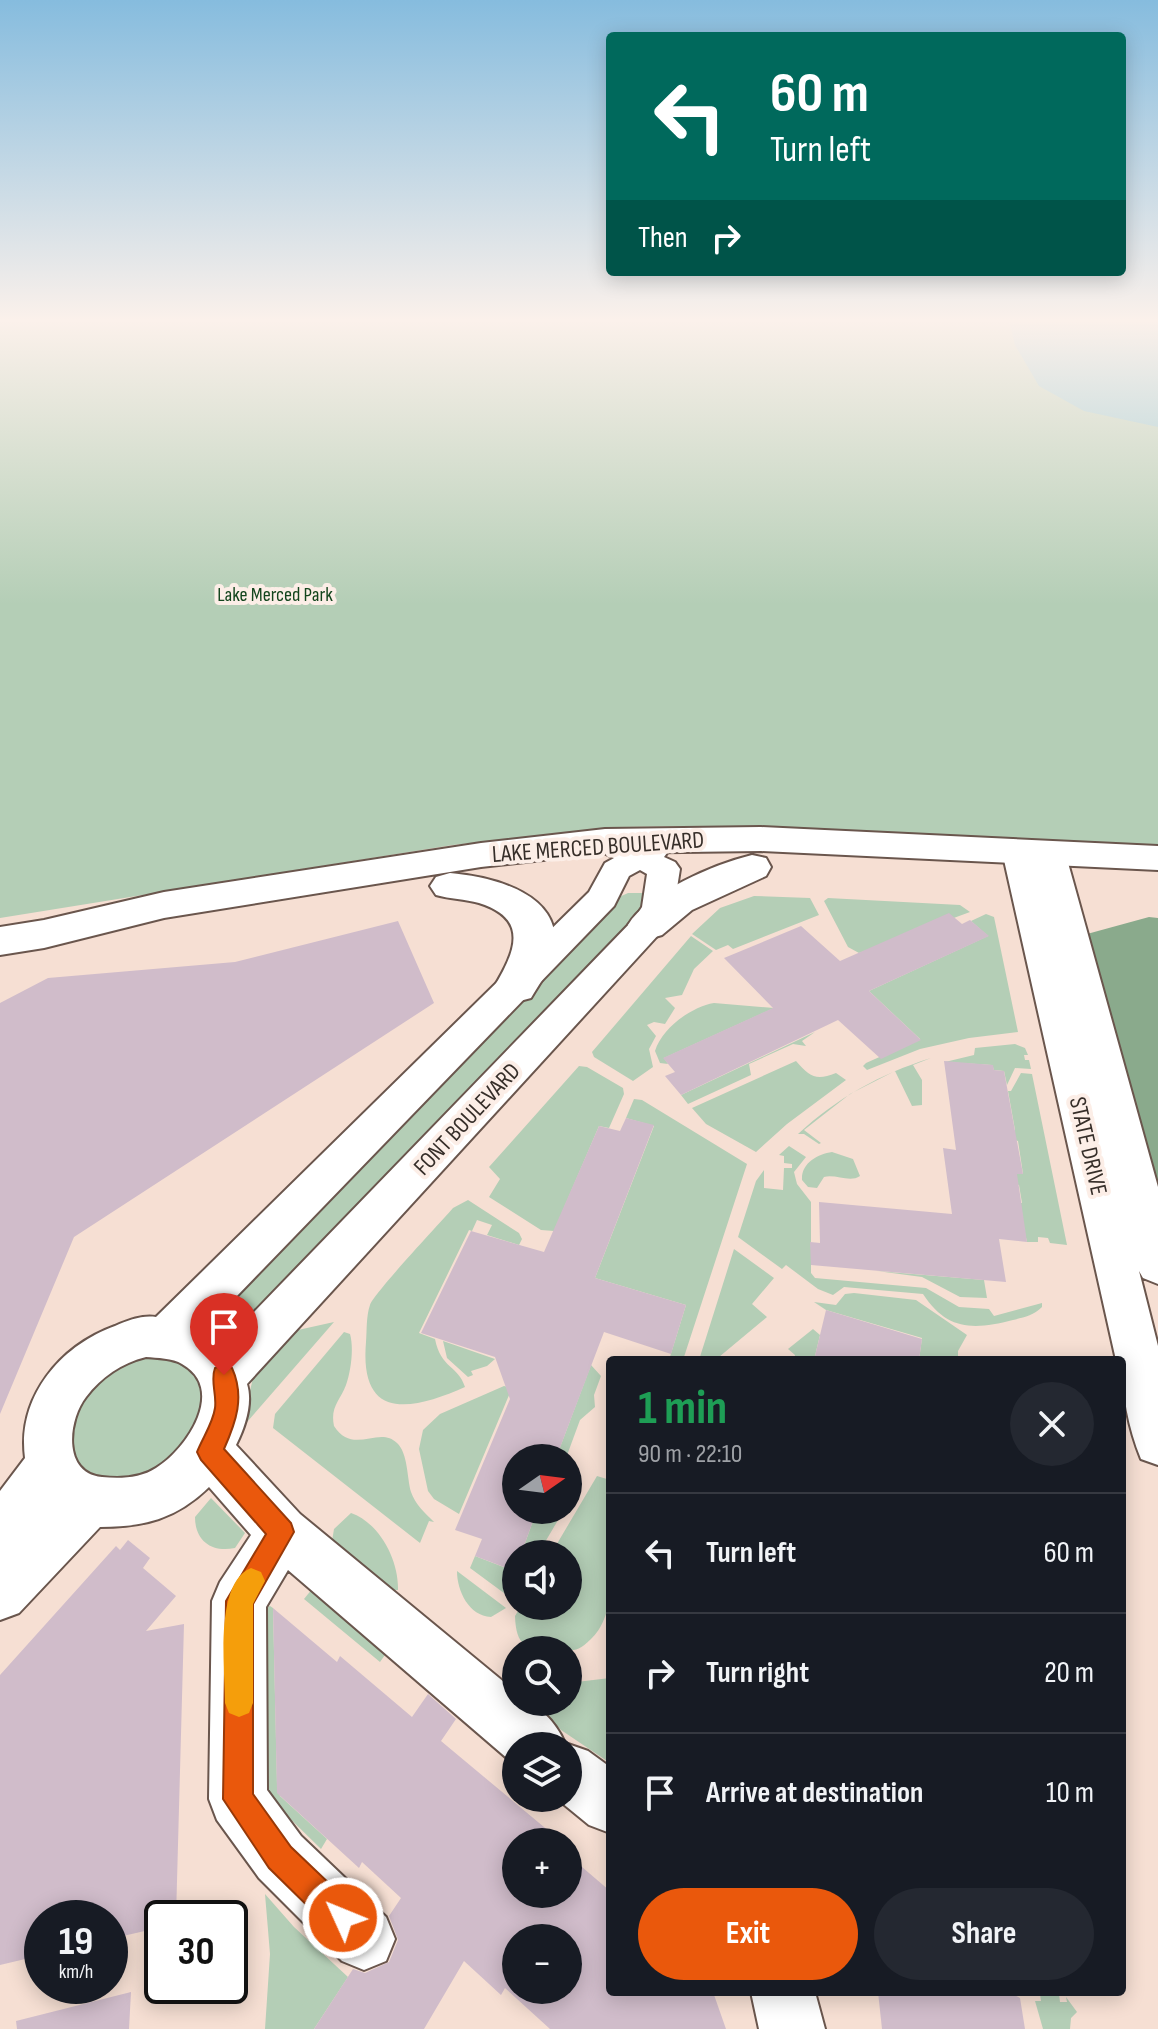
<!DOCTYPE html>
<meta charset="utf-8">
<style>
:root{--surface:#171b24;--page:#242831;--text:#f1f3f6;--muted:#9ea1a6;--line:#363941;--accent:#ea580c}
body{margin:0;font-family:"Sofia Sans Condensed",sans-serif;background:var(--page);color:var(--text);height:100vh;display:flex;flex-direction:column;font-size:30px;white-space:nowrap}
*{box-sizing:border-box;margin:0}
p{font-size:26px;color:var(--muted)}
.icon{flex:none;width:44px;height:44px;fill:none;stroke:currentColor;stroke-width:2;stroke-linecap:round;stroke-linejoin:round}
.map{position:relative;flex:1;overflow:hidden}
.details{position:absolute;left:606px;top:1356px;width:520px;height:640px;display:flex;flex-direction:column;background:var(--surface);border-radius:8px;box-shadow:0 4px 20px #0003}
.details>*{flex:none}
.banner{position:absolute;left:606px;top:32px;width:520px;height:244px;border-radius:8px;box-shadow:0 4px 20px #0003;background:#00695c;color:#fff;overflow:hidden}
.needle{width:52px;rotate:76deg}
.fabs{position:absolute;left:502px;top:1444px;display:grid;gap:16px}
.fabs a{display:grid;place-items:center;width:80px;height:80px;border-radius:50%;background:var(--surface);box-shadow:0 4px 20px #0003;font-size:40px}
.speed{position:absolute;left:24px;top:1900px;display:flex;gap:16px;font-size:40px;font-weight:700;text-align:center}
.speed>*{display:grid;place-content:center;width:104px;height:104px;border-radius:50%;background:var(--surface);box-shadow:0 4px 20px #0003;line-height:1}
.speed small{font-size:20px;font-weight:400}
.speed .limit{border:4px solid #111;border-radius:12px;background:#fff;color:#111}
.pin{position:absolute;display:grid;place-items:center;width:68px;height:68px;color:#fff;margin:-82px -34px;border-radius:50% 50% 50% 0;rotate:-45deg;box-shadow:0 0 8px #0007}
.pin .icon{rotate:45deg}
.me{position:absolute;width:88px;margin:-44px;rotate:314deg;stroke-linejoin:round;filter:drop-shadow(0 0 6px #0008)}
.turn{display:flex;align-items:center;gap:28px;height:168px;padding:0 32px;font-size:36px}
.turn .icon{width:104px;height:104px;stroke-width:2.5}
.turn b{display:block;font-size:56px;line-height:68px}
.then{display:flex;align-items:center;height:76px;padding:0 32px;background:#0003;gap:16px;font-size:30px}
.round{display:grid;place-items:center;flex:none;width:84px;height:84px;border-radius:42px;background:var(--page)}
.overview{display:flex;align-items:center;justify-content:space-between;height:136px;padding:0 32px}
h1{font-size:48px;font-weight:700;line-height:60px;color:#1e9e55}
.primary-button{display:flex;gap:16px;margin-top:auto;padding:16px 32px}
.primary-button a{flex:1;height:92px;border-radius:48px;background:var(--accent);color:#fff;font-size:32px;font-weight:700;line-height:92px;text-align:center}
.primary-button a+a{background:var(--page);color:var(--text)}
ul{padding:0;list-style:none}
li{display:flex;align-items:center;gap:24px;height:120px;padding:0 32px;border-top:2px solid var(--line)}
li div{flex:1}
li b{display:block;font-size:30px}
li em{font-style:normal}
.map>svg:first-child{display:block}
.green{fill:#b4ceb6}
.forest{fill:#8aaa8c}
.water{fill:#93c7d0}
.building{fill:#d0bcca;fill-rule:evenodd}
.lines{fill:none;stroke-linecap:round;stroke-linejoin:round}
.minor-casing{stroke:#6a564d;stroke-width:4}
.major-casing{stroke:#6a564d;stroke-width:4}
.minor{fill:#fff;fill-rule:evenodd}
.major{fill:#fff;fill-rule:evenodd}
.route{fill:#ea580c;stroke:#983908;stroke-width:2}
.slow{fill:#f59e0b}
.labels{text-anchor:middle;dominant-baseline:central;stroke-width:8;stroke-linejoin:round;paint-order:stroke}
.far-park-label{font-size:20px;fill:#13451d;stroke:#fceee7}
.street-label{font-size:24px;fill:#362e29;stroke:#fceee7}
</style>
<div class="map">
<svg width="1158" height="2029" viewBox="0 0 1158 2029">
<rect width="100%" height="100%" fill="#f6dfd3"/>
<path class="green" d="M0,321H1158V846L711,826L618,827L453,845L0,918Z
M628,893H646L640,913L231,1342L206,1325L615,899Z
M754,896L810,898L819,915L733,949L728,945L716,950L692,934L720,908Z
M828,898L960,905L970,912L859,953L848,947L824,901Z
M986,914L994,917L1018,1032L969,1038L920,1049L867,1070L863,1066L866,1063L920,1039L869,991L988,936L971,921Z
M691,936L713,951L694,969L682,995L665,998L675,1008L665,1024L654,1022L647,1025L656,1036L649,1049L653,1067L633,1081L594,1057L592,1052Z
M714,1003L774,1008L664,1058L668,1064L660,1063L655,1051C662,1028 691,1007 714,1003Z
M815,1032L802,1041L806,1046L793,1044L749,1064L751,1075L688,1104L681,1095Z
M1015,1044L1025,1048L1028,1055H1024L1025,1060H1029L1031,1069L1015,1068L1007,1085L1004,1071L994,1070L992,1065L945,1062L974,1055L975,1048Z
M931,1058L913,1065L922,1080V1105L912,1106L895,1071L850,1094L804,1130L821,1143L819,1144L804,1134H798C837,1098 880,1074 931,1058Z
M796,1061C810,1077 816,1081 836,1073L846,1080L787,1124L756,1152L706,1124L692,1108Z
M579,1066L587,1067L623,1088L624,1094L609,1128L599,1126L554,1231L541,1230L489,1197L500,1179L489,1167Z
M1021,1073L1032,1074L1067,1245L1050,1243L1048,1238L1038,1237V1242H1027L1018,1203H1022L1019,1185L1015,1184L1014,1173L1023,1174L1018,1141L1014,1140L1015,1130L1008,1091H1011Z
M634,1099L642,1100L747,1164L683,1360H669L686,1305L595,1278L654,1126L626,1118Z
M789,1146L806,1157L794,1172L797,1184L811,1202V1273L815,1278L926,1288L959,1307L989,1309L994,1316L1042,1303V1307C1033,1316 1024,1317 1013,1320C974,1330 947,1331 923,1294L844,1287L833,1295L818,1289L786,1265L782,1269L738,1237L756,1181L764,1170V1188L783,1190L784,1168H792V1164L784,1163V1156L779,1155Z
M832,1152L853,1159L860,1176C850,1183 836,1174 824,1177L817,1188L808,1187L802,1180C801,1163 818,1154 832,1152Z
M468,1200L519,1233L522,1239L519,1245L487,1235L492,1225L477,1220L472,1231L469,1230L419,1333L435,1339C441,1369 458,1365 465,1387C415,1409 359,1424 366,1342C367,1331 366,1316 370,1305C374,1293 440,1223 453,1208Z
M734,1249L774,1278L752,1304L767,1317L719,1357L722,1360H699Z
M877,1271L984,1280L987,1298L960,1297L922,1277Z
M854,1293L916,1300L967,1335L958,1351V1360H919L922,1338L826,1310L814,1302L836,1305L845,1294Z
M334,1322L241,1429L253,1378L298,1330Z
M813,1329L820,1335L814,1360H794L795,1355L788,1349Z
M344,1332L350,1334C354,1348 351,1371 346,1385C340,1401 330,1407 334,1426C353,1456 379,1425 397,1443C408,1453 407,1478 411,1492C415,1504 425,1513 434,1522L429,1521L420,1543L273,1428L275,1414Z
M443,1341L495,1359L487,1366L471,1371L473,1375L468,1377L447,1358Z
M171,1355L202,1379L207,1409L175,1462L126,1482L92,1476L76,1462L68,1443L77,1398L125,1358Z
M591,1365L601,1376L594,1395L595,1407L580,1420L566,1458H556Z
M504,1386L512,1388L459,1514L434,1499L438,1496L434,1499L428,1491L419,1449L423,1430L440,1414Z
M597,1476L610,1480V1601C606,1615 602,1629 591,1639C576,1654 571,1650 554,1650C526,1650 516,1646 515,1616L521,1606H568V1554H551Z
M211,1498L245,1533L235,1548C212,1553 195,1541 195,1517Z
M537,1510H564L538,1554H521Z
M351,1513C380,1523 399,1561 398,1590H391L332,1541L334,1529Z
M475,1556L514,1571L516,1567V1591L512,1599L470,1568Z
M457,1571L506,1608L491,1617C469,1616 457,1591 457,1571Z
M317,1583L392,1645L380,1662L304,1599Z
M270,1606L273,1608L277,1784L280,1796L327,1839L321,1849L268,1797L262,1609Z
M610,1678V1763L561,1730L534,1702H568V1683Z
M265,1894L294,1927L348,1977L314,2029H265L270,1954Z
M1040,1994H1059L1060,2002H1067L1066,1997L1077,2012L1071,2018L1070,2029H1043L1035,2001H1041Z"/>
<path class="forest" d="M1149,917L1158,918V1188L1087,934Z"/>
<path class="water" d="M1009,321H1158V427L1084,411L1039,386L1015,345Z"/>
<path class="building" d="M949,913L962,924L970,920L989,936L869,991L921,1040L881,1059L838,1020L681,1095L665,1076L675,1072L663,1058L773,1008L724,958L801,926L840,961Z
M398,921L434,1003L74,1237L0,1414V1003L48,978L235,962Z
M944,1061L993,1065L994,1070L1004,1071L1023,1174H1017L1027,1242L999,1239L1006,1282L811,1265L810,1242L820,1243L819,1202L952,1214L943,1148L956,1150Z
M626,1118L654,1125L595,1278L686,1305L671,1354L604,1332L556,1458H516V1510H537L521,1554H516L515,1571L475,1556L482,1539L455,1530L510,1399L495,1357L421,1333L471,1231L544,1252L599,1126L620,1131Z
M826,1310L922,1339L919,1360H814Z
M128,1540L150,1558L143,1568L176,1596L146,1631L184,1624L176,1918H162V1927L110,1939V1918H42V1955L0,1965V1675L116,1546L120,1550Z
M273,1608L337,1662L340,1656L412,1717L428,1694L456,1719L441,1741L562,1842H516V1894H568V1855L610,1891V1992H713L726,2029H550L505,1988L501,1995L464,1961L424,2029H314L353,1969L365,1973L389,1962L398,1940L389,1916L401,1898L362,1862L359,1868L277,1793ZM516,1938H568V1990H516Z
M131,1992L129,2029H17L16,2021Z
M878,1992H1009L1020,1998L1025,2029H882Z"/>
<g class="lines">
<g class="minor-casing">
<path id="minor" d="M605,831L638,845L654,839L665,842L670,849L664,857L675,862L680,869L674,907L660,933L247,1384C253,1403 245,1427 236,1445L300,1514L516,1692V1702C539,1702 556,1723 565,1743L588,1751L610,1767V1833L589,1825L556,1798H568V1746H516V1766L288,1570L266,1607L267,1790L301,1836L386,1917L395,1939L386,1961L364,1970L342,1961L259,1878L217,1820L209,1799L212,1601L220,1582L251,1535L209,1487C176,1519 144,1527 100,1527L19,1613L0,1620V1491L25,1458C17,1397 60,1346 115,1326C129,1320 142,1315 156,1317L589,892L605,863L614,858L594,848L590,841L594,834ZM640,870L647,874L642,907L635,918L225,1342L206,1328L614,906L629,876ZM146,1357C157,1358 173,1358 182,1364C227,1389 187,1449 156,1468C141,1478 120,1479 102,1477C62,1473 68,1420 86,1397C101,1377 122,1363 146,1357Z
M1018,841L1029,844L1034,851L1038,845L1049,842L1060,845L1065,852L1158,1187V1284L1143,1278L1139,1271L1158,1346V1465L1141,1459C1128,1427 1122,1394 1122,1360H1116L1002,851L1007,844Z
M751,1992H815L825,2029H759Z"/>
</g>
<g class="major-casing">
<path id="major" d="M761,827L1158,846V870L761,851L605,853L481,867L164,918L44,948L0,955V927L44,920L164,892L481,843L605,829Z
M752,855L766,858L771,867L766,876L692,910L662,935L648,939L634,935L628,925C648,892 715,864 752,855Z
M450,873C494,877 565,894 554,953C551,969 539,984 531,998L516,1002L501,998L494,987C515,952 530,919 479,903C465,899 450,899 436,895L430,886L436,877Z"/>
</g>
<use href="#minor" class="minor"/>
<use href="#major" class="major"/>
</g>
<linearGradient id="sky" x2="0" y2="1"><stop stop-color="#86bcde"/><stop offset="0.53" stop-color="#fbf1eb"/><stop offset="1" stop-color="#fbf1eb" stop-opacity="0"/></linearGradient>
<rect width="1158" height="605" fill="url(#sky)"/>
<path class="route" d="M224,1364L232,1368C245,1397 236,1422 224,1449L291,1523L294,1532L253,1604V1794L291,1847L354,1907L359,1918L354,1930L343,1934L332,1930L269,1868L223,1799L226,1601L266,1534L201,1460L197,1452C203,1437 213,1423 215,1408C217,1394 210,1381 215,1368Z"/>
<path class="slow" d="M251,1568L261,1572L265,1581L253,1604V1703L249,1713L239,1717L229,1713L225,1703C225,1669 214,1583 251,1568Z"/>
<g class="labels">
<g class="far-park-label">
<text x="275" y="595">Lake Merced Park</text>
</g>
<g class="street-label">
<text transform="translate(598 847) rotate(-4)">LAKE MERCED BOULEVARD</text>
<text transform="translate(467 1119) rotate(-47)">FONT BOULEVARD</text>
<text transform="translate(1088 1146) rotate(77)">STATE DRIVE</text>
</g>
</g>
</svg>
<div class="fabs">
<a><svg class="needle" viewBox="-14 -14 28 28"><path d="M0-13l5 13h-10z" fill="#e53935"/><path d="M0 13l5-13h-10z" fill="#9ea1a6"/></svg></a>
<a><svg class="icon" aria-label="sound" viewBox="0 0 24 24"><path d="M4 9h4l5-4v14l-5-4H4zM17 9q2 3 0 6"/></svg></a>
<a><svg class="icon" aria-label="search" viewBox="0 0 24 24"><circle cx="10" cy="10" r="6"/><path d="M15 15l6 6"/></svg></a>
<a><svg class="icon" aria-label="layers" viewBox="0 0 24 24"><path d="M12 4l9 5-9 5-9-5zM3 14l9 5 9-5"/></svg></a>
<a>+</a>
<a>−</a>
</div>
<div class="speed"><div>19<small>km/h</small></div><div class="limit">30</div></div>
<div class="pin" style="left:224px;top:1375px;background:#d93025"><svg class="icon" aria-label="arrive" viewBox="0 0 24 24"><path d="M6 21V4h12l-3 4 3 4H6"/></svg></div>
<svg class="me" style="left:343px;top:1918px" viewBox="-20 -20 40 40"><circle r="17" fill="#ea580c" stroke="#fff" stroke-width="3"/><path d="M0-11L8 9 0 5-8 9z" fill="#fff"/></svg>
<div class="banner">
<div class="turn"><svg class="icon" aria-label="left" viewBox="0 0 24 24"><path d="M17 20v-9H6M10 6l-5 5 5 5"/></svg><div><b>60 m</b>Turn left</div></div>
<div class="then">Then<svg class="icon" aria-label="right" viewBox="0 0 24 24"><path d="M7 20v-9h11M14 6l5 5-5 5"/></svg></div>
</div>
<section class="details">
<div class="overview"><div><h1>1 min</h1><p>90 m · 22:10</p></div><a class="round"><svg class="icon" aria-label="close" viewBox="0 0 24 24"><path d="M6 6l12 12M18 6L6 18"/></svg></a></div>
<ul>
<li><svg class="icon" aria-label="left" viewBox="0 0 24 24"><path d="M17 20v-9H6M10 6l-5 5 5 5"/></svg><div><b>Turn left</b></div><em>60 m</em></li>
<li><svg class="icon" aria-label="right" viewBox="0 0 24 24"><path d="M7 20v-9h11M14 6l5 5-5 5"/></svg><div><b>Turn right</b></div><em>20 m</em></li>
<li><svg class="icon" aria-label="arrive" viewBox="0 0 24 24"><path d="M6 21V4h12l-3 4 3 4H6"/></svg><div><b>Arrive at destination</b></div><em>10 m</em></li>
</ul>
<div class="primary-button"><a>Exit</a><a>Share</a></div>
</section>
</div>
